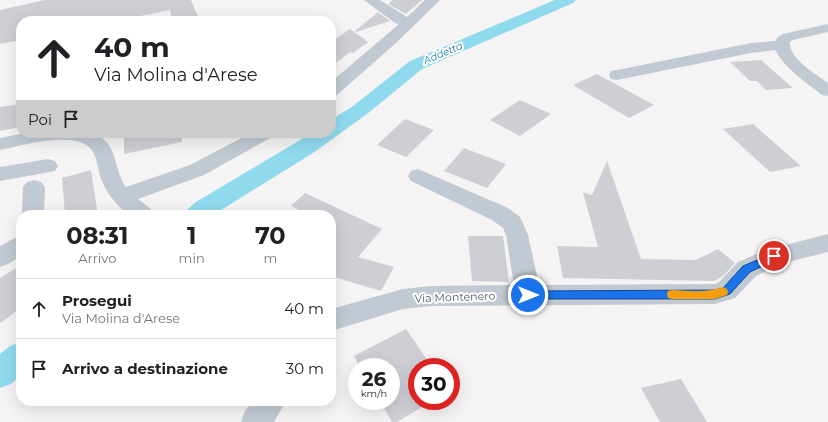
<!DOCTYPE html>
<html lang="it">
<style>
:root{--surface:#fff;--page:#f6f6f6;--text:#202124;--muted:#757577;--line:#e0e0e0}
body{margin:0;font-family:Montserrat,sans-serif;background:var(--page);color:var(--text);height:100vh;display:flex;flex-direction:column;font-size:15px;white-space:nowrap}
*{box-sizing:border-box;margin:0}
p{font-size:13px;color:var(--muted)}
.icon{flex:none;width:22px;height:22px;fill:none;stroke:currentColor;stroke-width:2;stroke-linecap:round;stroke-linejoin:round}
.map{position:relative;flex:1;overflow:hidden}
.details{position:absolute;left:16px;top:210px;width:320px;height:196px;display:flex;flex-direction:column;background:var(--surface);border-radius:16px;box-shadow:0 4px 16px #0002}
.details>*{flex:none}
.guide{position:absolute;left:16px;top:16px;width:320px;height:122px;border-radius:16px;box-shadow:0 4px 16px #0002;background:#fff;color:var(--text);overflow:hidden}
.speed{position:absolute;left:348px;top:358px;display:flex;gap:8px;font-size:20px;font-weight:700;text-align:center}
.speed>*{display:grid;place-content:center;width:52px;height:52px;border-radius:50%;background:var(--surface);box-shadow:0 4px 16px #0002;line-height:1}
.speed small{font-size:10px;font-weight:400}
.speed .limit{border:6px solid #d22;background:#fff;color:#111}
.pin{position:absolute;display:grid;place-items:center;width:34px;height:34px;color:#fff;margin:-17px;border:2px solid #fff;border-radius:50%;box-shadow:0 1px 4px #0007}
.me{position:absolute;width:44px;margin:-22px;rotate:90deg;stroke-linejoin:round;filter:drop-shadow(0 0 3px #0008)}
.turn{display:flex;align-items:center;gap:14px;height:84px;padding:0 12px;font-size:18px}
.turn .icon{width:52px;height:52px;stroke-width:2.5}
.turn b{display:block;font-size:28px;line-height:34px}
.then{display:flex;align-items:center;height:38px;padding:0 12px;background:#0003;gap:8px;font-size:15px}
.eta{display:flex;justify-content:space-evenly;align-items:center;height:68px;text-align:center}
.eta b{font-size:24px;font-weight:700;line-height:28px}
ul{padding:0;list-style:none}
li{display:flex;align-items:center;gap:12px;height:60px;padding:0 12px;border-top:1px solid var(--line)}
li div{flex:1}
li b{display:block;font-size:15px}
li em{font-style:normal}
.map>svg:first-child{display:block}
.lines{fill:none;stroke-linecap:round;stroke-linejoin:round}
.canal{fill:#90daee;fill-rule:evenodd}
.building{fill:#cdcfd5}
.minor{fill:#c1cad2;fill-rule:evenodd}
.route{fill:#1a73e8;stroke:#114b97}
.slow{fill:#f59e0b}
.labels{text-anchor:middle;dominant-baseline:central;stroke-width:4;stroke-linejoin:round;paint-order:stroke}
.far-water-label{font-size:10px;font-style:italic;fill:#0c7c9b;stroke:#fff}
.street-label{font-size:11px;fill:#4a5661;stroke:#fff}
</style>
<div class="map">
<svg width="828" height="422" viewBox="0 0 828 422">
<rect width="100%" height="100%" fill="#f5f3f3"/>
<g class="lines">
<path class="canal" d="M555,0H576L573,3L422,69L367,114L313,153L213,215H184L188,209L196,202L312,133H331V120L353,106L410,61Z
M21,342V375L11,384L0,388V354L10,346Z"/>
</g>
<path class="building" d="M45,0H191L200,21H172L170,10L115,21H21V40L0,44V10Z
M393,0H422L406,14L388,4Z
M378,12L390,21L356,32L355,31Z
M350,29L368,42L353,53L350,52L331,67V42Z
M761,60L793,88L766,90L757,81H750L730,62Z
M597,74L654,105L629,118L573,85Z
M520,100L551,114L520,136L490,120Z
M21,104V127L0,131V107Z
M405,119L434,130L406,157L377,145Z
M753,124L801,166L770,172L723,129Z
M124,133H182V142L124,154Z
M464,148L506,164L487,188L444,171Z
M607,161L641,259L696,260L718,249L735,263L723,276L714,281L563,278L557,246L598,247L583,192L592,195Z
M91,170L98,215H65L62,178Z
M305,193L382,229L358,257L394,267L381,291L331,276V215H310L291,206Z
M468,236H503L509,282L472,281Z
M21,265V308L0,323V278Z
M406,329L432,367H417V378L407,383L417,401L422,407L397,422H392L380,401H391V367H360L354,356Z
M681,379L707,422H660L641,388Z"/>
<g class="lines">
<path class="minor" d="M364,0H380L407,17L425,0H440L396,43L337,95L331,96V82L399,24L395,23Z
M828,24V32L793,40L790,42C788,58 816,74 828,83V96L822,95C805,81 786,70 775,50L751,53L617,80L611,79L609,75L611,71L617,70L751,43L775,41L778,37L783,34Z
M26,133H93C120,144 112,168 126,187L190,165L251,133H274L272,137L204,175L138,199L151,209L154,215H128C116,204 105,192 100,176C98,168 97,159 93,152C80,128 21,146 0,150V138Z
M48,159L55,161L58,166L55,171L0,181V167Z
M418,169L508,208L520,217L528,235L539,285L715,284L718,283L738,262L766,250L828,234V252L780,264L756,276L735,298L715,304L431,306L403,309L331,331V309L403,289L431,286L514,285L506,235L503,228L492,220L411,181L408,176L411,171Z
M34,180L41,182L45,187L44,215H22L23,187L27,182Z
M21,236V256L8,264L0,267V246L13,239Z
M253,401H286L274,422H241L245,411Z"/>
</g>
<path class="route" d="M774,253L778,254L779,256L778,259L750,272L730,294L715,299H528L524,298L523,295L524,292L528,291L715,290L723,288L743,266Z"/>
<path class="slow" d="M723,287L727,289L728,292L727,295L715,299H672L668,298L667,294L668,291L672,290C689,291 707,293 723,287Z"/>
<g class="labels">
<g class="far-water-label">
<text transform="translate(443 53) rotate(-23)">Addetta</text>
</g>
<g class="street-label">
<text transform="translate(455 297) rotate(-2)">Via Montenero</text>
</g>
</g>
</svg>
<div class="speed"><div>26<small>km/h</small></div><div class="limit">30</div></div>
<div class="pin" style="left:774px;top:256px;background:#d93025"><svg class="icon" aria-label="arrive" viewBox="0 0 24 24"><path d="M6 21V4h12l-3 4 3 4H6"/></svg></div>
<svg class="me" style="left:528px;top:295px" viewBox="-20 -20 40 40"><circle r="17" fill="#1a73e8" stroke="#fff" stroke-width="3"/><path d="M0-11L8 9 0 5-8 9z" fill="#fff"/></svg>
<div class="guide">
<div class="turn"><svg class="icon" aria-label="ahead" viewBox="0 0 24 24"><path d="M12 20V5M6 11l6-6 6 6"/></svg><div><b>40 m</b>Via Molina d'Arese</div></div>
<div class="then">Poi<svg class="icon" aria-label="arrive" viewBox="0 0 24 24"><path d="M6 21V4h12l-3 4 3 4H6"/></svg></div>
</div>
<section class="details">
<div class="eta">
<div><b>08:31</b><p>Arrivo</p></div>
<div><b>1</b><p>min</p></div>
<div><b>70</b><p>m</p></div>
</div>
<ul>
<li><svg class="icon" aria-label="ahead" viewBox="0 0 24 24"><path d="M12 20V5M6 11l6-6 6 6"/></svg><div><b>Prosegui</b><p>Via Molina d'Arese</p></div><em>40 m</em></li>
<li><svg class="icon" aria-label="arrive" viewBox="0 0 24 24"><path d="M6 21V4h12l-3 4 3 4H6"/></svg><div><b>Arrivo a destinazione</b></div><em>30 m</em></li>
</ul>
</section>
</div>
